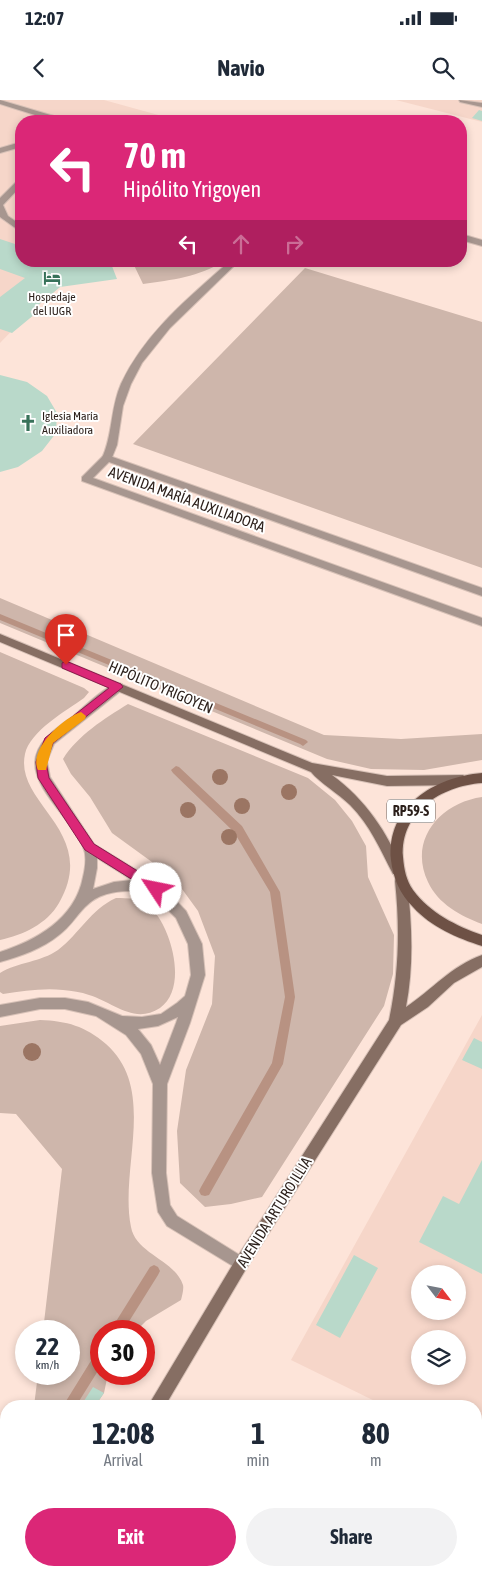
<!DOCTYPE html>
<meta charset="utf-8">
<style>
:root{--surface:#fff;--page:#f2f2f3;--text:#1f2937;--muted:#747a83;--accent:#db2777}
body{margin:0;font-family:"Asap Condensed",sans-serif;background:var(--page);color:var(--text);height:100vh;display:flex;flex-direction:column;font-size:19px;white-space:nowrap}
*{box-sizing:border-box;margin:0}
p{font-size:16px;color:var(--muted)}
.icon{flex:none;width:28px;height:28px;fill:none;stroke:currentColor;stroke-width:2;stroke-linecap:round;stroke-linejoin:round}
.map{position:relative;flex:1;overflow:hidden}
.sheet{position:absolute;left:0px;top:1300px;width:482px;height:176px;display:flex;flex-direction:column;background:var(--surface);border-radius:20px 20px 0 0;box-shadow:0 2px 8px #0003}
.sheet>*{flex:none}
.guide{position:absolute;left:15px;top:15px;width:452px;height:152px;border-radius:20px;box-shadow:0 2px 8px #0003;background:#db2777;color:#fff;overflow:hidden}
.needle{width:32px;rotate:122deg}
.controls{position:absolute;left:411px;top:1165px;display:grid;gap:10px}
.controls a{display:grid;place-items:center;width:55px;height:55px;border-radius:50%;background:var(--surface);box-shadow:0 2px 8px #0003;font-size:25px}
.speed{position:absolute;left:15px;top:1220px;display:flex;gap:10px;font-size:25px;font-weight:700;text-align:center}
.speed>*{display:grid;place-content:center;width:65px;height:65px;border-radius:50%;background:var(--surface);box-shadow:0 2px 8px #0003;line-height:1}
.speed small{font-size:12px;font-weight:400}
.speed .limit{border:8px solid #d22;background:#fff;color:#111}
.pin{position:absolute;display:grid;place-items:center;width:42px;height:42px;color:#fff;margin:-51px -21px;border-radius:50% 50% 50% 0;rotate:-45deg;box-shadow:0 0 5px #0007}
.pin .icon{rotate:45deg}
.me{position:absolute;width:55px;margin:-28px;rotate:304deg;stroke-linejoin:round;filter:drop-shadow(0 0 4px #0008)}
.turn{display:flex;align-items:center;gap:18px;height:105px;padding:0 25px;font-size:22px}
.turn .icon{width:65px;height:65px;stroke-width:2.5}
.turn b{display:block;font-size:35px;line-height:42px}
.lanes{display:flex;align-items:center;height:48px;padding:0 25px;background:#0003;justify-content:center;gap:25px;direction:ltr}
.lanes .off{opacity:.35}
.eta{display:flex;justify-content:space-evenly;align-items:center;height:85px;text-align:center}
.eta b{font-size:30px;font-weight:700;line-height:35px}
.action{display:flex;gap:10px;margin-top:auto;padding:10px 25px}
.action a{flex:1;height:58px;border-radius:30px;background:var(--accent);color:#fff;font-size:20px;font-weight:700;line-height:58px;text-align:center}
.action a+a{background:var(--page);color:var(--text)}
.status{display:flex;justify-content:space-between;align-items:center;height:35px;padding:0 25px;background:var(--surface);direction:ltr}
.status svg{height:14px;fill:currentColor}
header{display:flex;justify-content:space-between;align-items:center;height:65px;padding:0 25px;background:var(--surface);font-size:22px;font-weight:700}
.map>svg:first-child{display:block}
.built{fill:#f6d6c9;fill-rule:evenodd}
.green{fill:#ceb6ab}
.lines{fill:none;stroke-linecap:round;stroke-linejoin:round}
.stream{fill:#b89282;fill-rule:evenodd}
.building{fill:#b9d9ca}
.service-casing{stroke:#d7c1b7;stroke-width:2}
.minor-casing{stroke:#d7c1b7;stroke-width:2}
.secondary-casing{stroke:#d7c1b7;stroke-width:2}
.primary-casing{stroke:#d7c1b7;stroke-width:2}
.service{fill:#a7968f;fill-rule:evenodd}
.minor{fill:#a7968f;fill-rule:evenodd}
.secondary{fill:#866e63;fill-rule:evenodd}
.primary{fill:#6e5145;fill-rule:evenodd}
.tree{fill:#9b7563}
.route{fill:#db2777;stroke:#8e194d}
.slow{fill:#f59e0b}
.labels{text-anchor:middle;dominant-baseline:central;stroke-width:4;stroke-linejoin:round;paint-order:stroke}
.far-poi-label{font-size:12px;fill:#2b1f1a;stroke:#fff}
.shield{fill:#fff;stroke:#6b625f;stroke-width:1}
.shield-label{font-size:14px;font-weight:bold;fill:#2b1f1a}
.street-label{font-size:15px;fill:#2b1f1a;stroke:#fff}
</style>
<div class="status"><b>12:07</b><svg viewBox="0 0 49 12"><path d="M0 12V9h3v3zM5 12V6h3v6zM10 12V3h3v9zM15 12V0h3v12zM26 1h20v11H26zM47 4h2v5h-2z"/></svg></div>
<header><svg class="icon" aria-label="back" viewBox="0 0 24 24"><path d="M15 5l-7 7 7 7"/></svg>Navio<svg class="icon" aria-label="search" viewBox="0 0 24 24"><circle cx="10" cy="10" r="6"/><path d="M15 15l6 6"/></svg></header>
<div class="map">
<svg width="482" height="1476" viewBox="0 0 482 1476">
<rect width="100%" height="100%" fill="#fde4d9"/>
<path class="built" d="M0,0H104L180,21H21V161L60,187L30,212L0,243Z
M396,0H482V22Z
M482,915V1354L476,1351V1306H385L291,1260ZM420,1174H458V1211H420ZM420,1239H458V1276H420Z"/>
<path class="green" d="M132,161H224C199,177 172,180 143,184Z
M305,168L482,222V468L133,344Z
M0,498L324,635L401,639L482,634V660L424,670L371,669L327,659L0,523Z
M0,552L84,588L89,592L84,598C66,611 30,631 25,654C14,704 100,731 59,803C47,824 23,835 0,840Z
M128,604L308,678L335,700L352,721L366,746L368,777L394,835L393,874L384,906L262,1097L231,1104L205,1107L180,1083L177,1031L186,970L212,904L215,856L198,811L174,778L112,733L90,697L71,674L63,659C78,635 104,619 128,604Z
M482,697V824C461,816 438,804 428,782C408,740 440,703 482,697Z
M116,798C128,798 140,798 149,806C171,825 189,888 160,908C134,925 113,902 89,895C81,892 72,891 63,890C43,888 23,891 3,894L0,892V873C18,862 41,862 58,850C80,833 90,810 116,798Z
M40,920C67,921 85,926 106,944C158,990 119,1068 131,1127C136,1154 175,1160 183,1185C184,1189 182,1196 181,1200L146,1221L136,1231H101V1274H108L104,1293L95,1306H34L38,1274H69V1231H43L62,1069L16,1014L0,1013V926Z
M6,1354V1462L0,1471V1363Z"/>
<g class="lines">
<path class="stream" d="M0,514L306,640L308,642L303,646L300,644L0,520Z
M176,666L179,667L242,726L280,792L295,897L283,964L209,1095L205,1096L201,1095L199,1091L201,1087L272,963L285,897L270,792L234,732L173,673L171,670Z
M154,1165L158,1167L160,1171L158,1175L123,1231H110L150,1167Z
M101,1249V1266L76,1306H63L97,1251Z
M6,1398V1417L0,1422V1402Z"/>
</g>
<path class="building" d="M479,10L482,11V21L472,18Z
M0,139L21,146V161H110L117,179L60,187L30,212L35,214L12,233L0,229V197L25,178L0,169Z
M0,275L27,282L47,296L57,313L56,333L42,351L18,367L0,372Z
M474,938L482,942V969L462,960Z
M482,1060V1174L419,1142L443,1096L459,1104Z
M354,1155L378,1168L340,1238L316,1225Z
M93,1287L104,1293L95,1306H86L82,1304Z"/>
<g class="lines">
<g class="service-casing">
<path id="service" d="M0,0L64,19L65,21H54L0,4Z
M459,0L482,3V7L460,2Z
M21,42V47L0,53V48Z
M18,80H21V86L3,105L8,116L21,125V132L0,117V98Z
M461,134L482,140V146L461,140Z
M230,161H239L170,228L142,263L131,284L123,306L117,345L111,360H103L102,358C113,335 110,309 121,284C144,234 189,197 230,161Z"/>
</g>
<g class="minor-casing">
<path id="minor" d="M107,355L482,488V496L109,362L93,378L482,518V526L82,381V377L103,356Z
M118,583L122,584L124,587L122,590L54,644L47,661L50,677L94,744L161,785L186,811L202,844L205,875L190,923L167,984L166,1073L170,1105L177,1116L246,1159L249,1164L246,1169L241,1171L167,1126L158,1112L152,1073L153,984L141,954L126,935L96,916L65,909H40L0,917V905L40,898H65L88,902L122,916L142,917L161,914L177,903L185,896L191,875L188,844L176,818L150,792C128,790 102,789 85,807C76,816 70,827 59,835C42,849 21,856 0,862V852C37,840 75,819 83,777C85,769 87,755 83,747C73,721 34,691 35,662C36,641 57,628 72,617C84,607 104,587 118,583ZM97,758L132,780L114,782L93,789L97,768ZM178,917L176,923L160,965L151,945L138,929L158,926Z"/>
</g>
<g class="secondary-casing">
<path id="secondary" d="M0,534L312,663L387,676L463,675L469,680L463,685L387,686L332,675C366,700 387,732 403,770L401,774H393C380,749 370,725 350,705C339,694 320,683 311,672L0,542Z
M401,776L406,777L407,781C412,823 414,866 406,907C432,890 451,866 482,855V867L454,883L428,907L401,925L246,1169L165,1306H148L236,1159L389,920C399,873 400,828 395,781L396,777Z
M48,1470H66L63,1476H45Z"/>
</g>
<g class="primary-casing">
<path id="primary" d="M482,673V683C441,686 400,712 403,757C404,769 406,780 413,790C430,813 456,826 482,835V846C457,838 431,827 413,807C400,794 393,778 391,760C386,707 434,677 482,673Z"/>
</g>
<use href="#service" class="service"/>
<use href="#minor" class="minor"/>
<use href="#secondary" class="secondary"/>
<use href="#primary" class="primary"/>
</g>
<g class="tree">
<circle cx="220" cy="677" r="8"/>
<circle cx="289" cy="692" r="8"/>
<circle cx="242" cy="706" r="8"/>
<circle cx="188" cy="710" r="8"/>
<circle cx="229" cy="737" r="8"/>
<circle cx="32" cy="952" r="9"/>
</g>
<path class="route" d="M66,561L121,584L123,587L53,643L46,662L49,678L94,744L160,785V792H152L85,750L38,678L36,662L45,638L109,588L62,568V563Z"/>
<path class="slow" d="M81,612L86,616L85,619L53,643L46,670H38C28,650 63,618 81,612Z"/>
<defs>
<g id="hotel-bare" transform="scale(1.35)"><path d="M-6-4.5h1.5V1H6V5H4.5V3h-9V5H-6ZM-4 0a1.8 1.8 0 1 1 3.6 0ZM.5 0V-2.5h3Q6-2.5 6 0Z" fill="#38725a" stroke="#fff" stroke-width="2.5" paint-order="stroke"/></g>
<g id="church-bare" transform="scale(1.35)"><path d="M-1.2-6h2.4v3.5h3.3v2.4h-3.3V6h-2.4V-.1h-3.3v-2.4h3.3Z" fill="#38725a" stroke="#fff" stroke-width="2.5" paint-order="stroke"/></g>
</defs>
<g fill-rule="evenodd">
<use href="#hotel-bare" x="52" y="178"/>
<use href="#church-bare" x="28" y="323"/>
</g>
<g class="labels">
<g class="far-poi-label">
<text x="52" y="197">Hospedaje<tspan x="52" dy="14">del IUGR</tspan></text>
<text x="42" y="316" text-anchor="start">Iglesia María<tspan x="42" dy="14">Auxiliadora</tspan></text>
</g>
<rect class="shield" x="387" y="699.5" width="48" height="23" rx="4"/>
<g class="shield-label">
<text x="411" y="711">RP59-S</text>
</g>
<g class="street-label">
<text transform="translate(187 399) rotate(20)">AVENIDA MARÍA AUXILIADORA</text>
<text transform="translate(161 587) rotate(23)">HIPÓLITO YRIGOYEN</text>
<text transform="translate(274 1112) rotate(-58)">AVENIDA ARTURO ILLIA</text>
</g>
</g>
</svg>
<div class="controls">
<a><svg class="needle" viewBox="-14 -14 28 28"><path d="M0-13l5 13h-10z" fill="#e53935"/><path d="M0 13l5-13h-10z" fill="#747a83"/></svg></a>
<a><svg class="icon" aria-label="layers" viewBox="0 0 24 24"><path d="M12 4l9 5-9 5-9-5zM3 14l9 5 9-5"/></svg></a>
</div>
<div class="speed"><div>22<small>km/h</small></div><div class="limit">30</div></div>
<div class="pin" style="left:66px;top:565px;background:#d93025"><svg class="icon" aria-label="arrive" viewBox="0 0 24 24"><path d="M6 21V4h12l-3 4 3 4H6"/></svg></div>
<svg class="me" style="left:156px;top:789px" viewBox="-20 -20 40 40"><circle r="19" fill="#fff"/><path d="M0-13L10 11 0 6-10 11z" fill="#db2777"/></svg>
<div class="guide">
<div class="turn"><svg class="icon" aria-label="left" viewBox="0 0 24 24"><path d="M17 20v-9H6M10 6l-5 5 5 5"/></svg><div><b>70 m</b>Hipólito Yrigoyen</div></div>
<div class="lanes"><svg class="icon" aria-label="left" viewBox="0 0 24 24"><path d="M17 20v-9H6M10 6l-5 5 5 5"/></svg><svg class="icon off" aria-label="ahead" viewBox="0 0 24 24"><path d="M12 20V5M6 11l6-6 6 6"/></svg><svg class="icon off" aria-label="right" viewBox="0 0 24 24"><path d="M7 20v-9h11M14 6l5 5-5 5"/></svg></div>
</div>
<section class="sheet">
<div class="eta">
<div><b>12:08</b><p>Arrival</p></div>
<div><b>1</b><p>min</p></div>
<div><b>80</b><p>m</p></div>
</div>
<div class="action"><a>Exit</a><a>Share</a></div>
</section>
</div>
